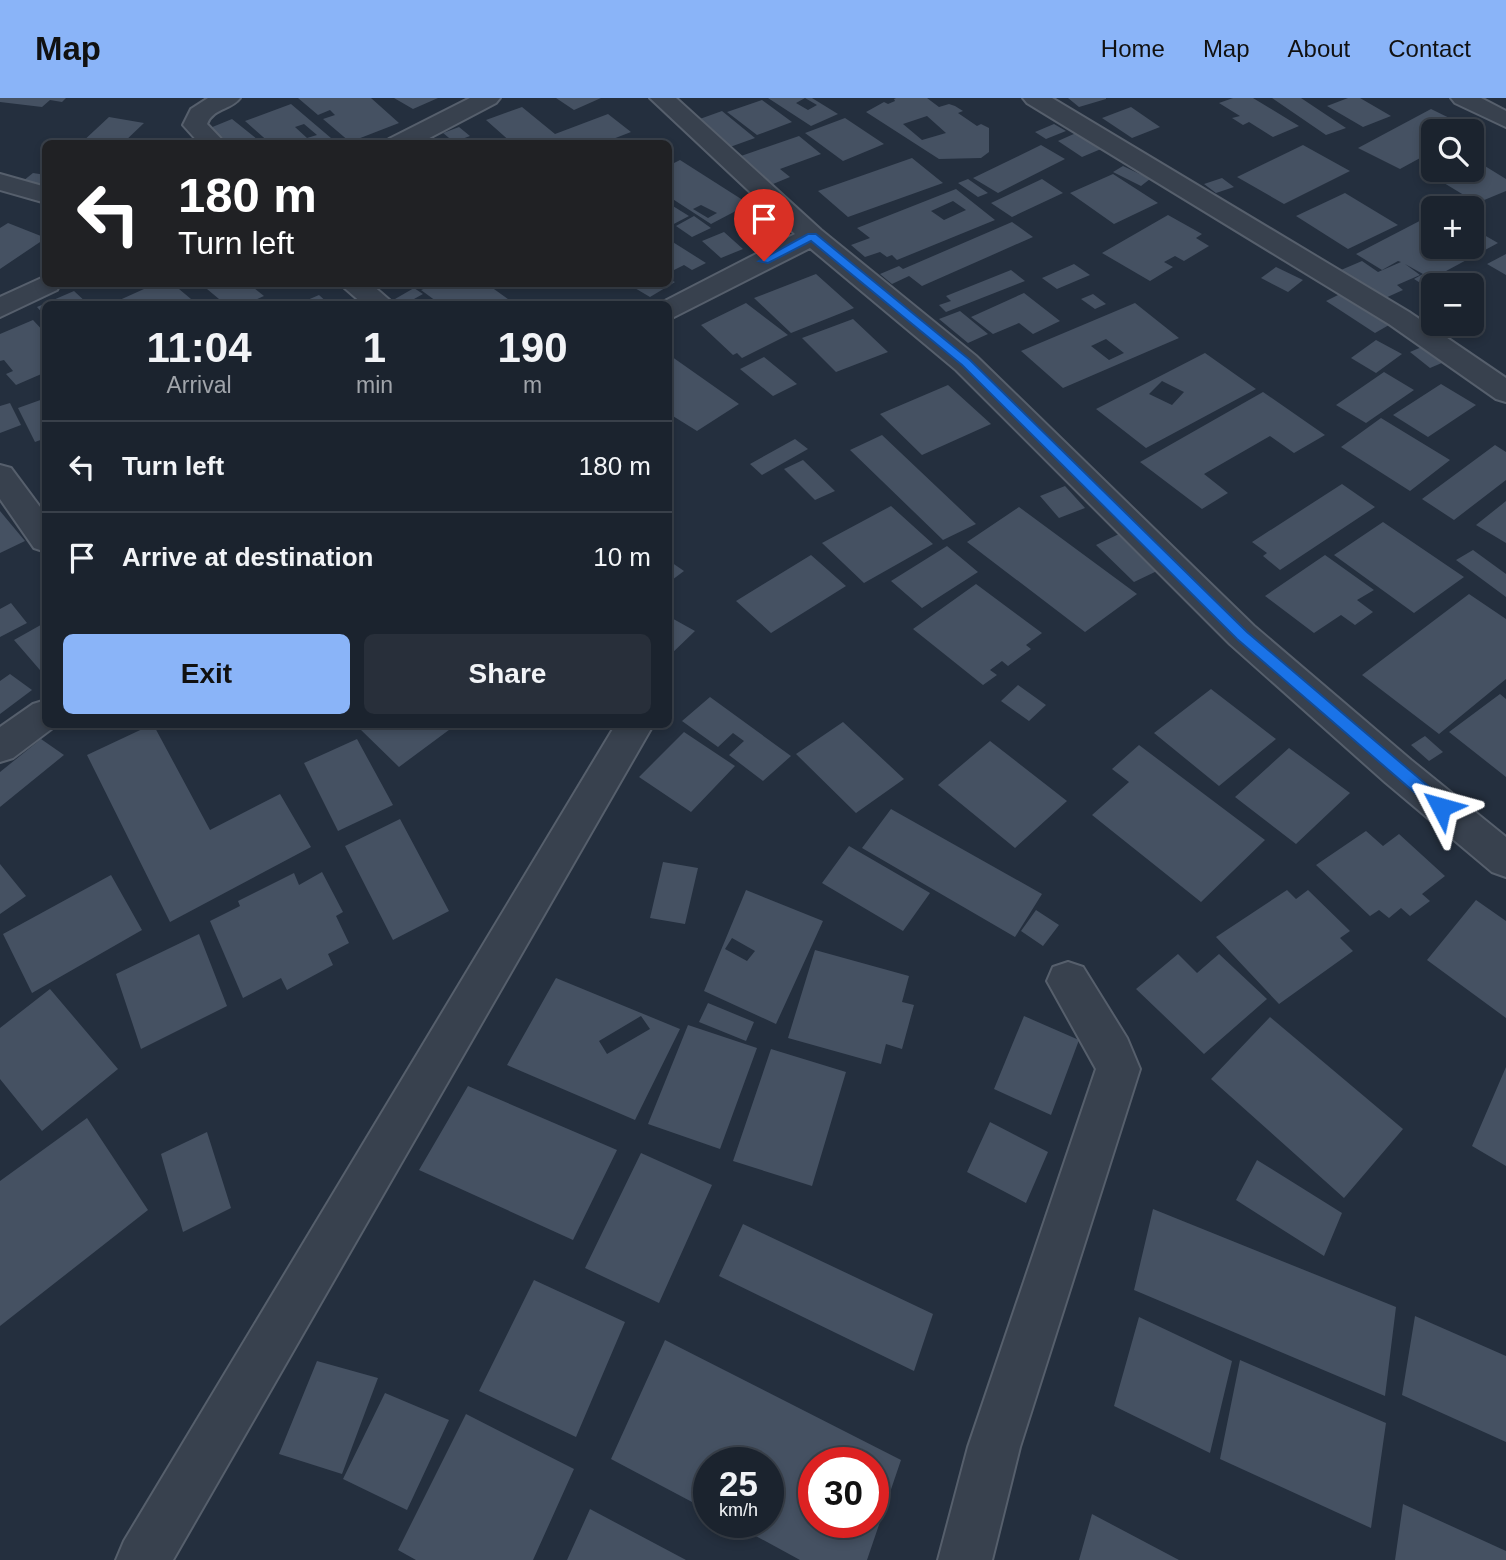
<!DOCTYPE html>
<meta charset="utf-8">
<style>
:root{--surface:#1b232e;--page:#282f3a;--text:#f1f3f6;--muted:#a0a4aa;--line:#39404a;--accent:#8ab4f8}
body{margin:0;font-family:Arial,sans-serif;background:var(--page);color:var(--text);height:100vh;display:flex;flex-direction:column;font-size:26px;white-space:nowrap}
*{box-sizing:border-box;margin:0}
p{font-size:23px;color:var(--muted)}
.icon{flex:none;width:38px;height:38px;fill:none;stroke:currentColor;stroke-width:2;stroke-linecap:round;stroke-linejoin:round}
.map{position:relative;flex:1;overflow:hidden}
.panel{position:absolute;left:42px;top:203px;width:630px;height:427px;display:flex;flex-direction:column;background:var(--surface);border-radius:10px;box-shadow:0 4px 10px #0003,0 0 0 2px var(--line)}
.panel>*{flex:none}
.guide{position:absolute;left:42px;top:42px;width:630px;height:147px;border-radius:10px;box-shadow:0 4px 10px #0003,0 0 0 2px var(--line);background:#202124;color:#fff;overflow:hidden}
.buttons{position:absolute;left:1421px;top:21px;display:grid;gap:14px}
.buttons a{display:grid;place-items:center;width:63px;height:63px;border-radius:10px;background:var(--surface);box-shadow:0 4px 10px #0003,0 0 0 2px var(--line);font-size:35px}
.speed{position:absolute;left:693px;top:1349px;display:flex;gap:14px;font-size:35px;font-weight:700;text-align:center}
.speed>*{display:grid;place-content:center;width:91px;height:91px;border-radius:50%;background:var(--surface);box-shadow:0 4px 10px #0003,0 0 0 2px var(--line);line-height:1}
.speed small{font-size:18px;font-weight:400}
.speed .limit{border:10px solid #d22;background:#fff;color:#111}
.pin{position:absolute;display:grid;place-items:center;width:60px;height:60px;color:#fff;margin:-72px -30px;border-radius:50% 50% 50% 0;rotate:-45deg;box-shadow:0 0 7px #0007}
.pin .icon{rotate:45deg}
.me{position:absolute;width:77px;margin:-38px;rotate:309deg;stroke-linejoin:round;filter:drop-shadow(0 0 5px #0008)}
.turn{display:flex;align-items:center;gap:24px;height:147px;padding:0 21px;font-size:32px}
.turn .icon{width:91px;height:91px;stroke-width:2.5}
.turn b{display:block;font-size:49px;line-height:60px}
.eta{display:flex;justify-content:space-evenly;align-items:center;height:119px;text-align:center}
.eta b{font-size:42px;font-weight:800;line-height:49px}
.action{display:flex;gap:14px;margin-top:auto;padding:14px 21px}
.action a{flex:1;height:80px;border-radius:10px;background:var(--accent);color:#111;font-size:28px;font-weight:800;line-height:80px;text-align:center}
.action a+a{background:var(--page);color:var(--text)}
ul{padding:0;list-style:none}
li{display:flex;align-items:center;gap:21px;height:91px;padding:0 21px;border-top:2px solid var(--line)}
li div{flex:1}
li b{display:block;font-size:26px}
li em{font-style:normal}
header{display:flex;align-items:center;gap:42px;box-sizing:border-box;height:98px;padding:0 35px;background:var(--accent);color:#111}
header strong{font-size:33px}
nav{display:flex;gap:38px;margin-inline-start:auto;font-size:24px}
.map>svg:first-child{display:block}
.building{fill:#455162;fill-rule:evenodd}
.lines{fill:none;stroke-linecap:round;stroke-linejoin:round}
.street-casing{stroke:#565f6c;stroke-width:4}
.street{fill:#38414e;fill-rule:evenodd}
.route{fill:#1a73e8;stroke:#114b97;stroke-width:2}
</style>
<header>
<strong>Map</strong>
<nav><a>Home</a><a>Map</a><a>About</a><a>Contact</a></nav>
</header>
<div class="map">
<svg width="1506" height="1462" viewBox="0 0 1506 1462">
<rect width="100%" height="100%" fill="#242f3e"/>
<path class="building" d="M0,0H66L62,4L50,2L42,9L0,4Z
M298,0H371L399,25L350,44L323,21L335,17L330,12L318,17Z
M394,0H438L413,11Z
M556,0H601L574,12Z
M768,0H812L838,16L811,28ZM805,0L817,7L808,12L796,5Z
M896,0H927L939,9L949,6L955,8L963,13L958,15L977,28L981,26L989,30V54L981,60L939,61L866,14L884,4L888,6L895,3L894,1ZM927,18L946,35L922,42L903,26Z
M1068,0H1106V1L1079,9Z
M1233,0H1253L1299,28L1273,39L1249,24L1243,27L1232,20L1240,18L1219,5Z
M1272,0H1301L1346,30L1326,37Z
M1348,0H1360L1391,18L1363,29L1327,8Z
M762,2L792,24L757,37L727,14Z
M291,6L338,46H271L245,23ZM304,26L317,37L307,40L295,29Z
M522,9L555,36L608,16L631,34L600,46H513L486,22Z
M1131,9L1160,29L1132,40L1102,20Z
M1431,11L1472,31L1433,33V53L1400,71L1358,50Z
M722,13L755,40L730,49L697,22Z
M109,19L144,25L122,46H80Z
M845,20L884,46L843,63L805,35Z
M232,21L263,46H231L210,30Z
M1054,26L1066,33L1046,41L1035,34Z
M459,29L470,38L454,44L443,35Z
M1076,35L1101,51L1082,59L1058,43Z
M799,38L821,56L780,71L790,79L773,86L741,58Z
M1041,47L1065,61L998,95L973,80Z
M1303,47L1350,73L1284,106L1237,79Z
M912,60L943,85L848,119L818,93Z
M680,62L749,106L711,126L668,98V68ZM701,107L717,115L708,120L693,111Z
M1480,65L1506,81V93L1477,105L1439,82L1464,72H1472V69Z
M1123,68L1150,81L1141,88L1113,74Z
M33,75L46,77V88L23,83Z
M1113,76L1158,105L1114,126L1070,95Z
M1222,80L1234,89L1216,95L1204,86Z
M968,81L988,95L978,99L958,85Z
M1042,81L1063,95L1012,119L991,105Z
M956,91L995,122L897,162L892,157L887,159L880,154L865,159L851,147L870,140L857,130ZM953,103L966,112L944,122L931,113Z
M1345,95L1398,127L1348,151L1296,118Z
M668,105L689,118L668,129Z
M755,111L769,122L754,129L740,118Z
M1433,116V149H1472V130L1498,145L1422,186L1414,181L1423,176L1405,166L1420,177L1397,187L1403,192L1383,201L1341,172L1362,163L1378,174L1401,164L1398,163L1382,172L1356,156Z
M1168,117L1202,136L1196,140L1209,148L1184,163L1175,158L1164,164L1173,169L1150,183L1102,155Z
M694,118L711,130L692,139L676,128Z
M1012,124L1033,139L922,188L909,178L892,186L880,176L899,168L903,171Z
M8,125L46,140L0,171V130Z
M724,134L743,151L721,160L702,143Z
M668,141L706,165L692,172L684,167L672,173L668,171Z
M1506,156V177L1487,166Z
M1074,166L1090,177L1057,191L1042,180Z
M1276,169L1303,182L1288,194L1261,180Z
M1011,172L1025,183L946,214L939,207L951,203L946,198Z
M816,176L854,210L791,235L754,200Z
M668,181L675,184L650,199L628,186H668Z
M155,186H173L197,206L113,205Z
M201,186H249L264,198L246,206H225Z
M435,186H487L515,206H440L421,192Z
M414,190L423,196L405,206L395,201Z
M74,193L88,206H46V219L37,209Z
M1024,195L1060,223L1033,236L1019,225L993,236L971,219Z
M1093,196L1106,206L1095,211L1081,201Z
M1340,196L1389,227L1375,235L1326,203Z
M319,197L329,206H298Z
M746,205L788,237L742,260L737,255L733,257L701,227Z
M1135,205L1179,240L1063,290L1021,253ZM1106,241L1124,255L1109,262L1091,248Z
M960,213L988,236L968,245L939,221Z
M853,221L888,254L836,274L802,240Z
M33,222L46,236V274L16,287L6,276L13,273L4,262L0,263V236Z
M1376,242L1402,256L1376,275L1351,260Z
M1424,248L1444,264L1430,270L1410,254Z
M1205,255L1256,291L1146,350L1096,311ZM1162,283L1184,294L1172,307L1149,296Z
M668,256L739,306L697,333L668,315Z
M764,259L797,286L773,298L740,271Z
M1384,274L1414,292L1366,325L1336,307Z
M1441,286L1476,307L1428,339L1393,317Z
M948,287L991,326L922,357L880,316Z
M1263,294L1325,337L1294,355L1270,338L1204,376L1228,395L1202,411L1140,364Z
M46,300V340L35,344L18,310Z
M10,305L21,327L0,335V308Z
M1381,320L1450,362L1410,393L1341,349Z
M882,337L976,426L943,442L850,352Z
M795,341L808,351L762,377L750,366Z
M1495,347L1506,354V382L1454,422L1422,401Z
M803,362L835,393L815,402L784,371Z
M1342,386L1375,409L1280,472L1263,458L1267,455L1252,444Z
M1065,388L1085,410L1059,420L1040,398Z
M1506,403V445L1476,427Z
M891,408L933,446L864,485L822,445Z
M1019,409L1137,496L1085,534L967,444Z
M0,413L25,443L0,455Z
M1383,424L1464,479L1414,515L1334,457Z
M1119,436L1157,473L1134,484L1096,447Z
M947,448L978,474L922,510L891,483Z
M1473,452L1506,476V499L1456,462Z
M811,457L846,488L771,535L736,503Z
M1325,457L1374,492L1357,502L1373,514L1355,527L1341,517L1314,535L1265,498Z
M668,462L684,473L668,485Z
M976,486L1042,535L1026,547L1031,551L1008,568L1002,563L990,572L997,577L983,587L913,531Z
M1469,496L1506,521V581L1439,636L1362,577Z
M11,505L27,525L0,539V511Z
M668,518L695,533L668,559Z
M46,524V579L14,542Z
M10,576L32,592L0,616V583Z
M1018,587L1046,607L1029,623L1001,603Z
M1211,591L1276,641L1219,688L1154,635Z
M1500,596L1506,601V679L1449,634Z
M710,599L791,658L763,683L729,657L744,643L733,635L718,649L682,623Z
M843,624L904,681L856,715L796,656Z
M153,626L210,732L280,696L311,749L170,824L87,657Z
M367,626H457L399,669L360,631Z
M684,634L735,668L691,714L639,679Z
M1425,638L1443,654L1429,663L1411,647Z
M41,641L64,657L0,709V674Z
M357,641L393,707L338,733L304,665Z
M990,643L1067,703L1015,750L938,687Z
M1139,647L1265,742L1201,804L1092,717L1129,684L1112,671Z
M1289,650L1350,695L1296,746L1235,699Z
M891,711L1042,796L1015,839L862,750Z
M400,721L449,813L393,842L345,748Z
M1366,733L1383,748L1399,736L1445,778L1422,796L1430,803L1410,818L1401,810L1389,820L1379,812L1370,818L1316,767Z
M849,748L930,795L903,833L822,785Z
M663,764L698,770L685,826L650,820Z
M0,766L26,798L0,816Z
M322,774L343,814L336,818L349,845L328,856L333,867L287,892L281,880L243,900L210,823L240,808L238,803L294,775L299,787Z
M111,777L142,832L32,895L3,836Z
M746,792L823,823L776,926L704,893ZM732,840L755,853L747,863L725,851Z
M1287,792L1296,801L1308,792L1350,833L1340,840L1353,853L1279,906L1216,839Z
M1476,802L1506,823V920L1427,862Z
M1036,812L1059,827L1043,848L1021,833Z
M199,836L227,908L141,951L116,876Z
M815,852L909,878L902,904L914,907L902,951L886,946L881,966L788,940Z
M1178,856L1197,875L1219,856L1267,901L1204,956L1136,891Z
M556,880L680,931L635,1022L507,967ZM641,918L650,931L607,956L599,943Z
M50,891L118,971L42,1033L0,981V930Z
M708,905L754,924L746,943L699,924Z
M1024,918L1079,942L1051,1017L994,991Z
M1270,919L1403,1031L1344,1100L1211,981Z
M688,927L757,950L720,1051L648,1026Z
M771,951L846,974L812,1088L733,1063Z
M1506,969V1068L1472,1048Z
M468,988L617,1052L573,1142L419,1072Z
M87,1020L148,1112L0,1228V1083Z
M990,1024L1048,1054L1026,1105L967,1074Z
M207,1034L231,1110L183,1134L161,1056Z
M641,1055L712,1087L659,1205L585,1170Z
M1257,1062L1342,1115L1324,1158L1236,1102Z
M1153,1111L1396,1209L1385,1298L1134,1192Z
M743,1126L933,1216L914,1273L719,1178Z
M534,1182L625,1224L576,1339L479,1293Z
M1415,1218L1506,1258V1344L1402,1297Z
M1139,1219L1232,1263L1210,1355L1114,1308Z
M665,1242L901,1362L867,1462H800L730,1424H768V1365H709V1413L611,1361ZM814,1365H873V1424H814Z
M1240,1262L1386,1325L1371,1430L1220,1361Z
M317,1263L378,1280L342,1376L279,1356Z
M385,1295L449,1322L407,1412L343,1381Z
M466,1316L574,1371L533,1462H416L398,1452Z
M1403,1406L1506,1453V1462H1395Z
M590,1411L686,1462H567Z
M1092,1416L1179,1462H1079Z"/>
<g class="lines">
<g class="street-casing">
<path id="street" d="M208,0H240C231,12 213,10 207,26L226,46H200L183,27L191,11Z
M470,0H500L496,5L418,46H386L389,41Z
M650,0H676L821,132L976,258L1254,528L1411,662L1506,739V779L1492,774L1385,684L1230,546L956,272L810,150L668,222V206H659L795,136Z
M1023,0H1052L1409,214L1506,280V304L1496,301L1389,226L1027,5Z
M1451,0H1481L1506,13V29L1455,5Z
M0,76L46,89V105L0,92Z
M46,178V186H60L57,192L0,219V199Z
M340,186H371L394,206H363Z
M0,367L11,370L46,417V454L34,450L0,401Z
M46,602V626H58L13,660L0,664V629L33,606Z
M616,626H651L652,629L173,1462H116L124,1443Z
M1068,864L1083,869L1127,940L1140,971L1020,1349L992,1462H938L968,1349L1096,971L1047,883L1053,869Z"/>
</g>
<use href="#street" class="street"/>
</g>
<path class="route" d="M808,136H816L970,262L1247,534L1447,704L1449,709L1447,713H1436L1237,541L962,267L811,143L768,165L759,163Z"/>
</svg>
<div class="buttons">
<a><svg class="icon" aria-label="search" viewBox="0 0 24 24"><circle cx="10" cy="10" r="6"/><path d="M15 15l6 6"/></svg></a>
<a>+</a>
<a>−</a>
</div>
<div class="speed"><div>25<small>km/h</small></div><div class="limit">30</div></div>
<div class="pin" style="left:764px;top:163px;background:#d93025"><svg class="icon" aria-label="arrive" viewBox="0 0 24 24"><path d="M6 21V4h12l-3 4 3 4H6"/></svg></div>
<svg class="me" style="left:1441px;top:709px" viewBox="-20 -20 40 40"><path d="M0-17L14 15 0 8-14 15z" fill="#1a73e8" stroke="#fff" stroke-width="4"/></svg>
<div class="guide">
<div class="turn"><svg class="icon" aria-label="left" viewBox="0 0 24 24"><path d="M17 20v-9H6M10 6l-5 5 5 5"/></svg><div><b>180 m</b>Turn left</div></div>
</div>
<section class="panel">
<div class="eta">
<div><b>11:04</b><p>Arrival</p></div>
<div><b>1</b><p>min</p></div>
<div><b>190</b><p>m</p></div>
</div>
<ul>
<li><svg class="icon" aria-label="left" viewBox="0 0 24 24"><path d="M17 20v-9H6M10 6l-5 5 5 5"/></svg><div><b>Turn left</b></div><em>180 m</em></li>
<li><svg class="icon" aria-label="arrive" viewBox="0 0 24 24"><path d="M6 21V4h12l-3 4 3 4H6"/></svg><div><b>Arrive at destination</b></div><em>10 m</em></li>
</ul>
<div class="action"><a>Exit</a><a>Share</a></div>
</section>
</div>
